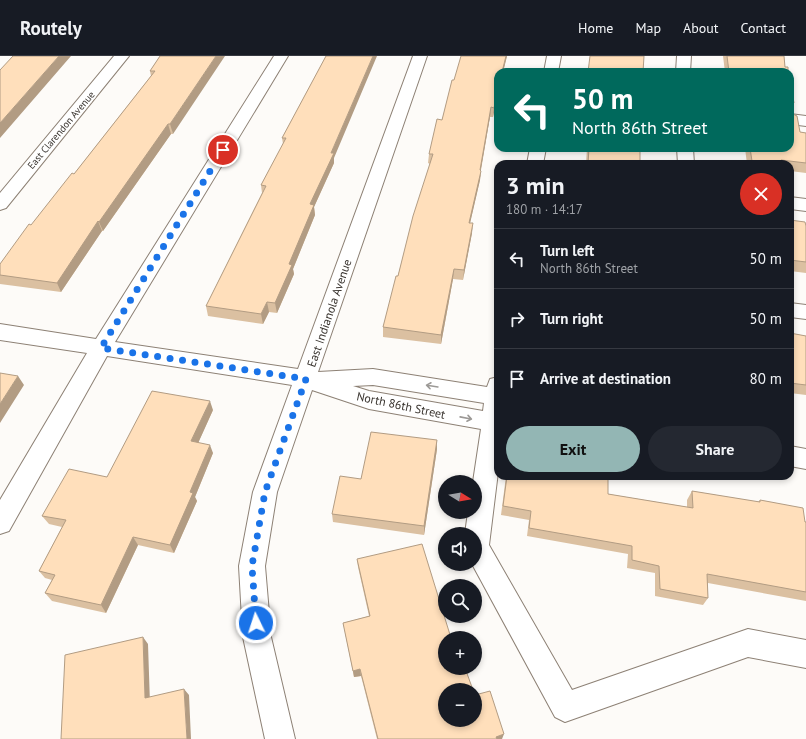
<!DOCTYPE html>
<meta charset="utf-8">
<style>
:root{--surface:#171b24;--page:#242831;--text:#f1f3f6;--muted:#9ea1a6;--line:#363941;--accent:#93b6b4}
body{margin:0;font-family:"PT Sans",sans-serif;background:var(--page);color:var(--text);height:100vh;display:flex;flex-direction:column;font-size:15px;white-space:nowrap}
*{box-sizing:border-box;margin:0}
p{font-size:13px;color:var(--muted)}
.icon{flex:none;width:22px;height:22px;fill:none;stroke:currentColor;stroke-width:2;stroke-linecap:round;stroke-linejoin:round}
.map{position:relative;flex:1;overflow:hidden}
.drawer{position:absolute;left:494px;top:104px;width:300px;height:320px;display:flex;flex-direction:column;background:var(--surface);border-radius:12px;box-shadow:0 2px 6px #0003}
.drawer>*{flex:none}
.banner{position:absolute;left:494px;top:12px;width:300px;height:84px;border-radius:12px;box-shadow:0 2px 6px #0003;background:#00695c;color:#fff;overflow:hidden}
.needle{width:26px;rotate:101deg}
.buttons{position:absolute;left:438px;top:419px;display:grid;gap:8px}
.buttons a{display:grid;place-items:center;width:44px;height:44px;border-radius:50%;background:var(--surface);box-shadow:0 2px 6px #0003;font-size:20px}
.pin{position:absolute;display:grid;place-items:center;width:34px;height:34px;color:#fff;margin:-17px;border:2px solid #fff;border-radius:50%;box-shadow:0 1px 4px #0007}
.me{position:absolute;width:44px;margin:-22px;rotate:356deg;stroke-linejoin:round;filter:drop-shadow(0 0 3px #0008)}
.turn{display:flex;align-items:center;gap:14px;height:84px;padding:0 12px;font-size:18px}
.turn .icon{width:52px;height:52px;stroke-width:2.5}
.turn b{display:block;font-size:28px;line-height:34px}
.round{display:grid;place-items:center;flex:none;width:42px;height:42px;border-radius:21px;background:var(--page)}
.summary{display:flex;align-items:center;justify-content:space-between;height:68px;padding:0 12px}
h1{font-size:24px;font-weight:600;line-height:30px}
.primary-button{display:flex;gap:8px;margin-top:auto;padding:8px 12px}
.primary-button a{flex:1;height:46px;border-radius:24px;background:var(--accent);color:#111;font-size:16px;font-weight:600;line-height:46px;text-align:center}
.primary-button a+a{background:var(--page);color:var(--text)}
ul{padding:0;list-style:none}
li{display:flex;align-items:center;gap:12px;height:60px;padding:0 12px;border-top:1px solid var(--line)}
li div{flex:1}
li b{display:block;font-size:15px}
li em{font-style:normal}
header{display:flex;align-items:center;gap:24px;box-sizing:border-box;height:56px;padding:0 20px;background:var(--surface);border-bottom:1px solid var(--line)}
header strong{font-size:19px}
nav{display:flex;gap:22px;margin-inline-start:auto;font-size:14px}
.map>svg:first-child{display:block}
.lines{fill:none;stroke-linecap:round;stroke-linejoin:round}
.minor-casing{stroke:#8d8175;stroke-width:2}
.minor{fill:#fff;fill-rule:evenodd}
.wall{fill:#dbc0a1}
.shaded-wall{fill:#b29c83}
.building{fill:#ffdfbb;stroke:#b29c83}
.oneway{stroke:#9c9996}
.route{stroke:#1a73e8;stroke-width:7;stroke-dasharray:0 12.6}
.labels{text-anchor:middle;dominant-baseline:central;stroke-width:3.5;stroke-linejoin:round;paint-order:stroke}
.far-street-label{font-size:10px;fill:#38332e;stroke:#fff}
.street-label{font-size:12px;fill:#38332e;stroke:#fff}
</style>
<header>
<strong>Routely</strong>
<nav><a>Home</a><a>Map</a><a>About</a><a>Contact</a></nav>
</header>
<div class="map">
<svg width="806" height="683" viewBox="0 0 806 683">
<rect width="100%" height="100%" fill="#fdfbf8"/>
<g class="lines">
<g class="minor-casing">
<path id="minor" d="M114,0H129L6,152L0,154V137Z
M274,0H288L115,286L298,313L413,0H427L318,316L373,313L487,331L490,323L498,321V416L489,489L572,634L748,573L806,584V612L748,601L565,666L555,661L472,508H475V478H465L468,456H475V426H473L481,373L369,353L312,334L277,436L265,510L271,581L295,683H265L243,581L239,510L253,436L292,329L107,300L9,475L0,478V444L87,297L0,284V268L96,283ZM373,329L484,347L483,355L369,335L353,330Z
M547,0H561L558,16H544Z
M677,0H691L690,16H676Z
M790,58L806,60V70L790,68Z
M530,92H546L543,108H527Z
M677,92H693L694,108H678Z
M790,141L806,143V155L790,153Z
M790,247L806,249V263L790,261Z
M790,390L806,393V413L790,410Z"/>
</g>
<use href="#minor" class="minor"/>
</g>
<path class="wall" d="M160,0L173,78H171L103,175H102L61,236L0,228V208L74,118L151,20L150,15Z
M326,0L334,107L314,151L315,159L293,213L294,218L277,257L269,256L263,268L208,260L206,250L262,137L261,129L283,88L282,82Z
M507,0L503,16H498V39L493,61H490L481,114L480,124L470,167L472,177L463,224L453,223L441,288L383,281V271L430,108L428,107L429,98L442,64L454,24Z
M723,0H784L785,11L788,16H725Z
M793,50V58L800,76L806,77V117L790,115V108H747L745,92H790Z
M587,92H640V108H586Z
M790,164L806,170V217L790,215Z
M790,277L806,280V339L790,337Z
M213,354L198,387L213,397L195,441L197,445L174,497L138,489L106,557L52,545L45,537L52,524L45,522L39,515L62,471L49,468L42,460L107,421Z
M437,384V393L424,479L333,466L332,458L361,423Z
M506,420H608V438L687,451V444L692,435L758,446L760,444L806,466V545L708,527V542L703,549L655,540V517L627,512L628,498L527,480L529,464L501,459Z
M357,503L445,634L502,683H377L361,620L354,621L343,567L369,560L358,511Z"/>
<path class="shaded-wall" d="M59,0H71L0,82V67Z
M216,0H225L173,78L170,68Z
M373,0H377L334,102V107L314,151L315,159L293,213L294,218L277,257L275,247L310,148L331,97Z
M506,0H507L503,16H502Z
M498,34V39L493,61L494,52Z
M491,51L490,61L479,124L481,115L480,124L468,176L469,167L480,114Z
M168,68L171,78L103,175L99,166Z
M98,165L102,175L61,236L57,227Z
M473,167L472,177L463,224L464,214Z
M454,213L453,223L441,288V279Z
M267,246L269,256L263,268L261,258Z
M18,320L24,329L0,367V348Z
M210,345L213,354L195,394L191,385Z
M437,384V393L424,479V470Z
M210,389L213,397L195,441L197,445L174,497L170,489L190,436Z
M133,481L138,489L106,557L101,549Z
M143,581L148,588L150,648L145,642Z
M360,613L361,620L354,621L353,615Z
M184,633L189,639L191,683H187Z
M504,678L502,683H495L496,681Z"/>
<path class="building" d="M13,0H59L0,67V14Z
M160,0H216L170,68H168L99,166L98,165L57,227L0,219V208L29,168L31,169L72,117L74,118L155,15H150Z
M326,0H373L331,97H334L310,148L314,149L289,208L292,209L275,247L267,246L261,258L206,250L266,130L261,129L286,82H282Z
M461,0H506L502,16H498V34L494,52L491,51L480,114L481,115L469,167H473L464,214L454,213L441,279L383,271L396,220H398L413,160L433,98H429L437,63L442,64L452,24H454Z
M590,0H644L643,16H588Z
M727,0H784L785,11H788V16H729Z
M790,24L794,47L793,48V58L797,60L800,76L806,77V107L781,104L782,108L752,105L750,92H790Z
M589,92H640V108H588Z
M790,164L805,166L806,170V206L790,204Z
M790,277L806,280V329L790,327Z
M0,317L18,320L0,348Z
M152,335L210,345L191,385L210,389L190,436L193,437L170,489L133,481L101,549L45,537L55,519L39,515L66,464L42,460L69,413L107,421Z
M371,376L437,384L424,470L332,458L340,420L361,423Z
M507,420H608V438L693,452L692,435L760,446V444L803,452L805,466H806V536L707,518L708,542L660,533L659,510L632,504V490L529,472L531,455L503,450Z
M422,488L451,582H445V612H460V613L465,612L473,634H445V664H475V639L490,635L504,678L496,681L497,683H378L360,613L353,615L343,567L370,560L357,503Z
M143,581L145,642L184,633L187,683H61L65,599Z"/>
<defs><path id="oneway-shaft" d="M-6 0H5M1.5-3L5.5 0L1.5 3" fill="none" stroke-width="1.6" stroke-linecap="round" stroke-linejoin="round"/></defs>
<g class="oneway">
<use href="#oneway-shaft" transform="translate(432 330) rotate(-171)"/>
<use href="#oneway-shaft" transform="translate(466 362) rotate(11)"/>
</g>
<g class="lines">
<path class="route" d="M223,94L101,292L306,323L265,436L252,510L256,567"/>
</g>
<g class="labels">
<g class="far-street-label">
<text transform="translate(61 74) rotate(-50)">East Clarendon Avenue</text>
</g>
<g class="street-label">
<text transform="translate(329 257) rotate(-71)">East Indianola Avenue</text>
<text transform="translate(401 349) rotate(12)">North 86th Street</text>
</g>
</g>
</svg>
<div class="buttons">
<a><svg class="needle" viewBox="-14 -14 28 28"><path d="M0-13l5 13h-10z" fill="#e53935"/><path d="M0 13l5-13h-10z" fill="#9ea1a6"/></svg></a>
<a><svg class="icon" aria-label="sound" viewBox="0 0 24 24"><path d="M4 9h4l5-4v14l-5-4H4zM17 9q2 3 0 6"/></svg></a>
<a><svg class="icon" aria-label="search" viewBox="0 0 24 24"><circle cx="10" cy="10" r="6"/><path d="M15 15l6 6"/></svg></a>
<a>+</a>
<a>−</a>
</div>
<div class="pin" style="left:223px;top:94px;background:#d93025"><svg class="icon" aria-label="arrive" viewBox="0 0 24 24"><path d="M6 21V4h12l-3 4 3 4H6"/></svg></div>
<svg class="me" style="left:256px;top:567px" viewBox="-20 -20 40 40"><circle r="17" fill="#1a73e8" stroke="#fff" stroke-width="3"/><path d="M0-11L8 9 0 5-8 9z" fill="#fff"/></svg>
<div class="banner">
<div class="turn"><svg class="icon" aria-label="left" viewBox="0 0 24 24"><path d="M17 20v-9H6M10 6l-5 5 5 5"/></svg><div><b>50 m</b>North 86th Street</div></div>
</div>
<section class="drawer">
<div class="summary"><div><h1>3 min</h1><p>180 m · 14:17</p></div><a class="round" style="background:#d93025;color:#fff"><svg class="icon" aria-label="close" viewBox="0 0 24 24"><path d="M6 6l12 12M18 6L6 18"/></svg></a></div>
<ul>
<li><svg class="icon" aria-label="left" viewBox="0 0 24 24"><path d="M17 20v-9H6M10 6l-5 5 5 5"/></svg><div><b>Turn left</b><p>North 86th Street</p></div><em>50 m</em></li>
<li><svg class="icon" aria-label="right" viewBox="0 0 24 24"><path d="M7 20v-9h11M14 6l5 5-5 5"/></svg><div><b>Turn right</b></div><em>50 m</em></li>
<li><svg class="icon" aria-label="arrive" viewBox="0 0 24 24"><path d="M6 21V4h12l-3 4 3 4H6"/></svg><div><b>Arrive at destination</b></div><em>80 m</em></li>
</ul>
<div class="primary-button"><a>Exit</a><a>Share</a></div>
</section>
</div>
